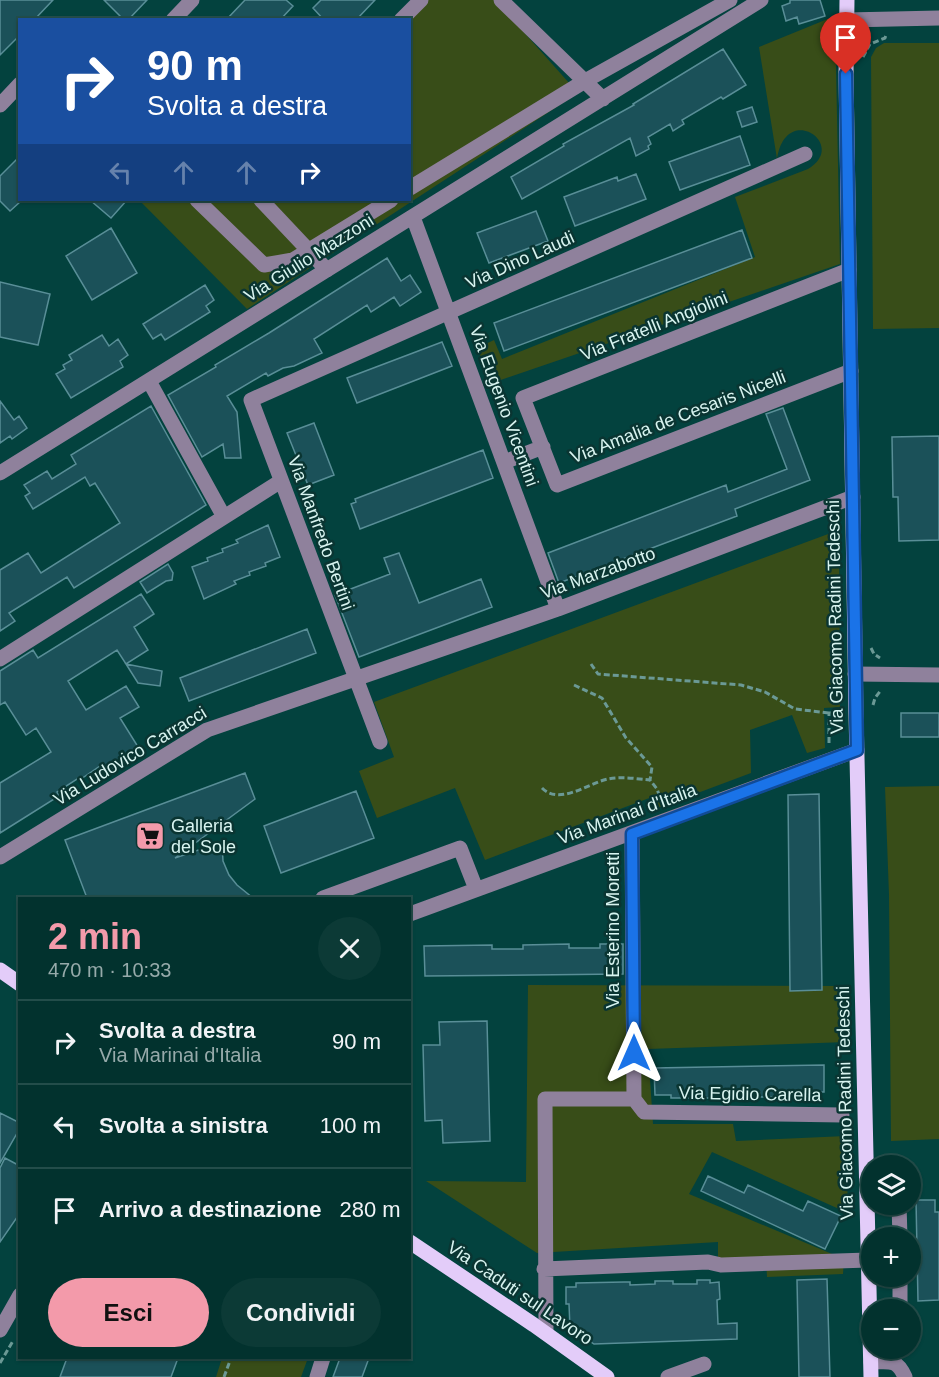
<!DOCTYPE html>
<html lang="it">
<meta charset="utf-8">
<style>
:root{--surface:#02322e;--page:#0c3a36;--text:#f1f3f6;--muted:#96aaaa;--line:#234d4a;--accent:#f39aaa}
body{margin:0;font-family:Arial,sans-serif;background:var(--page);color:var(--text);height:100vh;display:flex;flex-direction:column;font-size:22px;white-space:nowrap}
*{box-sizing:border-box;margin:0}
p{font-size:20px;color:var(--muted)}
.icon{flex:none;width:33px;height:33px;fill:none;stroke:currentColor;stroke-width:2;stroke-linecap:round;stroke-linejoin:round}
.map{position:relative;flex:1;overflow:hidden}
.side{position:absolute;left:18px;top:897px;width:393px;height:462px;display:flex;flex-direction:column;background:var(--surface);border-radius:0px;box-shadow:0 2px 4px #0004,0 0 0 2px var(--line)}
.side>*{flex:none}
.guide{position:absolute;left:18px;top:18px;width:393px;height:183px;border-radius:0px;box-shadow:0 2px 4px #0004,0 0 0 2px var(--line);background:#1a4fa0;color:#fff;overflow:hidden}
.controls{position:absolute;left:861px;top:1155px;display:grid;gap:12px}
.controls a{display:grid;place-items:center;width:60px;height:60px;border-radius:50%;background:var(--surface);box-shadow:0 2px 4px #0004,0 0 0 2px var(--line);font-size:30px}
.pin{position:absolute;display:grid;place-items:center;width:51px;height:51px;color:#fff;margin:-62px -26px;border-radius:50% 50% 50% 0;rotate:-45deg;box-shadow:0 0 6px #0007}
.pin .icon{rotate:45deg}
.me{position:absolute;width:66px;margin:-33px;rotate:0deg;stroke-linejoin:round;filter:drop-shadow(0 0 4px #0008)}
.turn{display:flex;align-items:center;gap:21px;height:126px;padding:0 30px;font-size:27px}
.turn .icon{width:78px;height:78px;stroke-width:2.5}
.turn b{display:block;font-size:42px;line-height:51px}
.lanes{display:flex;align-items:center;height:57px;padding:0 30px;background:#0003;justify-content:center;gap:30px;direction:ltr}
.lanes .off{opacity:.35}
.round{display:grid;place-items:center;flex:none;width:63px;height:63px;border-radius:32px;background:var(--page)}
.headline{display:flex;align-items:center;justify-content:space-between;height:102px;padding:0 30px}
h1{font-size:36px;font-weight:600;line-height:45px;color:var(--accent)}
.primary-button{display:flex;gap:12px;margin-top:auto;padding:12px 30px}
.primary-button a{flex:1;height:69px;border-radius:36px;background:var(--accent);color:#111;font-size:24px;font-weight:600;line-height:69px;text-align:center}
.primary-button a+a{background:var(--page);color:var(--text)}
ul{padding:0;list-style:none}
li{display:flex;align-items:center;gap:18px;height:84px;padding:0 30px;border-top:2px solid var(--line)}
li div{flex:1}
li b{display:block;font-size:22px}
li em{font-style:normal}
.map>svg:first-child{display:block}
.green{fill:#384d18}
.building{fill:#1b5159;stroke:#598e97;stroke-width:1.5}
.lines{fill:none;stroke-linecap:round;stroke-linejoin:round}
.path{stroke:#6b9995;stroke-width:3;stroke-dasharray:6 3;stroke-linecap:butt}
.minor{stroke:#8f819c;stroke-width:15}
.major{stroke:#e3ccf9;stroke-width:15}
.route-casing{stroke:#114b97;stroke-width:15}
.route{stroke:#1a73e8;stroke-width:10}
.labels{text-anchor:middle;dominant-baseline:central;stroke-width:5;stroke-linejoin:round;paint-order:stroke}
.street-label{font-size:18px;fill:#d8f4f0;stroke:#0a3532}
.poi-label{font-size:18px;fill:#d8f4f0;stroke:#0a3532;text-anchor:start}
</style>
<div class="map">
<svg width="939" height="1377" viewBox="0 0 939 1377">
<rect width="100%" height="100%" fill="#03423e"/>
<path class="green" d="M421,0H495L578,93L247,309L139,200H410V20Z
M835,16L840,264L492,383L477,348L494,340L502,359L755,257L735,197L808,169C849,145 786,101 777,159L759,47Z
M884,43H939V328L873,329L871,57L876,48Z
M839,530L840,707L824,708L825,748L807,753L792,715L750,730L751,773L655,809L652,797L485,860L455,788L377,818L359,771L394,757L374,702Z
M939,786V1139L891,1141L889,895L885,787Z
M528,985L844,986L847,1042L648,1049L653,1124H733L736,1141L846,1136L848,1213L712,1152L689,1194L844,1259L843,1274L767,1277L766,1259L718,1260V1242L537,1253L426,1181L526,1182Z
M222,1358H308L301,1377H216Z"/>
<path class="building" d="M0,0H53L34,20H20V35L0,55Z
M104,0H147L128,20H124Z
M245,0H286L293,6L280,20H226Z
M321,0H375L356,20H324L313,8Z
M790,0H820L825,16L799,24L797,17L786,21L782,6L790,3Z
M723,49L746,85L723,99L721,97L682,120L684,124L673,131L670,124L648,137L651,144L648,146L649,149L636,156L630,138L522,199L511,177L564,146L563,144L634,105L633,104Z
M752,107L757,122L742,127L737,112Z
M740,136L750,165L680,190L669,162Z
M20,156V202L10,211L0,201V176Z
M636,174L646,199L575,226L564,197L617,177L618,181Z
M90,200H127L111,218Z
M536,211L548,241L489,263L477,233Z
M111,228L137,273L92,300L66,256Z
M742,230L752,258L504,351L494,323Z
M387,258L401,281L410,275L421,292L400,306L394,297L371,312L367,305L314,339L322,353L294,366L283,368L268,376L266,373L227,396L237,412L241,458H225L223,444L202,457L168,395L216,367L215,365L269,333Z
M0,282L50,294L38,345L0,337Z
M205,285L214,300L206,306L210,312L165,340L161,334L153,339L143,324Z
M102,335L109,346L118,339L128,355L120,361L123,367L71,398L56,374L65,369L63,365L72,360L69,355Z
M442,342L452,366L357,403L347,378Z
M0,401L14,420L19,416L27,428L12,439L10,436L0,443Z
M151,406L206,505L74,588L67,577L9,613L15,621L0,631V570L28,553L41,573L120,523L95,483L90,486L85,477L33,509L25,496L30,493L24,485L47,471L52,479L76,464L71,455Z
M783,408L810,480L735,509L737,516L559,583L548,553L726,485L728,492L787,469L766,414Z
M314,423L334,475L308,485L287,433Z
M939,436V540L899,541L898,497H893L892,437Z
M483,450L493,478L360,529L351,504L356,502L355,499Z
M268,525L280,557L265,563L266,566L249,572L250,575L234,581L236,584L204,599L192,567L208,561L207,558L223,552L222,549L238,543L236,540Z
M399,553L419,603L481,579L492,607L359,657L335,595L390,574L384,558Z
M168,564L173,573L172,580L166,581L147,593L140,582Z
M141,594L154,614L134,627L148,650L126,664L117,650L68,681L86,710L126,686L139,707L120,718L140,750L105,773L100,766L81,779L80,777L57,792L59,796L0,833V783L51,752L36,728L26,735L5,702L0,705V671L33,650L38,658Z
M307,629L316,653L189,701L180,678Z
M126,664L162,671L160,686L138,683Z
M901,713H939V737H901Z
M245,773L255,799L175,858L222,842L223,861L229,875L237,885L253,898H87L65,840Z
M356,791L374,838L281,873L264,826Z
M819,794L822,990L790,991L788,795Z
M569,944V948H600V944H623V974L425,976L424,946L492,945V949H523V945Z
M487,1021L490,1141L443,1143L442,1120L425,1121L423,1045H440L439,1022Z
M824,1065V1092H808V1097H760V1093L727,1094V1098H671V1095H655L654,1068Z
M0,1113L20,1123V1128L0,1163Z
M5,1158L20,1166V1213L0,1242V1168Z
M708,1176L744,1193L748,1185L803,1211L808,1201L841,1216L825,1249L701,1191Z
M916,1200H935V1212H939V1300L918,1301Z
M827,1279L830,1377H799L797,1280Z
M697,1280H710V1283L719,1282L720,1299L717,1300L718,1324L737,1323V1339L594,1344L570,1328L569,1304H566V1287H576V1283L624,1282H630V1285L655,1284V1281H673V1284H697Z
M67,1358H178L171,1377H60Z
M340,1358H369L362,1377H333Z"/>
<g class="lines">
<path class="path" d="M863,57L870,44L885,38L886,35
M871,648L874,654L880,658
M591,664L598,674L741,685L765,692L795,709L829,713
M574,685L602,698L626,738L652,767L650,780
M873,705L875,698L881,690
M829,743V713H843
M542,788C560,806 588,783 608,779C622,776 637,779 650,780L657,789L663,806
M0,1363L13,1341
M224,1377L231,1358"/>
<path class="minor" d="M501,0L603,99
M173,20L192,0
M401,20L421,0
M847,20L939,18
M0,105L20,84
M410,188L585,81L730,0
M197,200L264,265L293,260L391,200
M261,200L327,270
M413,217L558,609
M849,270L523,398L557,485L851,371
M149,381L224,517
M504,462L543,447
M0,473L761,0
M0,659L281,481
M855,674L939,675
M380,742L251,400L805,154
M632,834L634,1099
M0,857L207,730L558,609L853,497
M323,898L460,848L476,889
M410,914L857,750
M634,1099L644,1112L842,1115
M899,1204L900,1238
M544,1269L708,1262L721,1265L868,1260
M900,1276V1310
M0,1330L20,1295
M546,1333L545,1099H634
M871,1362C889,1362 897,1358 905,1377
M317,1377L323,1358
M668,1377L704,1364"/>
<path class="major" d="M847,0L846,74L856,713L871,1377
M0,970L20,984
M410,1242L534,1325L607,1377"/>
</g>
<g class="lines">
<g class="route-casing">
<path id="route" d="M634,1053L632,834L857,750L846,74"/>
</g>
<use href="#route" class="route"/>
</g>
<defs>
<g id="supermarket-square" transform="scale(1.5)"><rect x="-9" y="-9" width="18" height="18" rx="4" fill="#f39aaa" stroke="#0a3532"/><path d="M-6-5.5h2.5l.6 2H6L4.5 2H-2.5L-4.4-4H-6ZM-1.5 3.2a1.3 1.3 0 1 0 .1 0ZM3 3.2a1.3 1.3 0 1 0 .1 0Z" fill="#111"/></g>
</defs>
<g fill-rule="evenodd">
<use href="#supermarket-square" x="150" y="836"/>
</g>
<g class="labels">
<g class="street-label">
<text transform="translate(309 258) rotate(-32)">Via Giulio Mazzoni</text>
<text transform="translate(520 260) rotate(-24)">Via Dino Laudi</text>
<text transform="translate(654 326) rotate(-22)">Via Fratelli Angiolini</text>
<text transform="translate(504 406) rotate(70)">Via Eugenio Vicentini</text>
<text transform="translate(678 417) rotate(-21)">Via Amalia de Cesaris Nicelli</text>
<text transform="translate(321 533) rotate(70)">Via Manfredo Bertini</text>
<text transform="translate(598 573) rotate(-20)">Via Marzabotto</text>
<text transform="translate(835 617) rotate(-91)">Via Giacomo Radini Tedeschi</text>
<text transform="translate(130 756) rotate(-31)">Via Ludovico Carracci</text>
<text transform="translate(627 814) rotate(-20)">Via Marinai d'Italia</text>
<text transform="translate(613 930) rotate(-90)">Via Esterino Moretti</text>
<text transform="translate(750 1094) rotate(1)">Via Egidio Carella</text>
<text transform="translate(845 1103) rotate(-91)">Via Giacomo Radini Tedeschi</text>
<text transform="translate(520 1293) rotate(34)">Via Caduti sul Lavoro</text>
</g>
<g class="poi-label">
<text x="171" y="826">Galleria<tspan x="171" dy="21">del Sole</tspan></text>
</g>
</g>
</svg>
<div class="controls">
<a><svg class="icon" aria-label="layers" viewBox="0 0 24 24"><path d="M12 4l9 5-9 5-9-5zM3 14l9 5 9-5"/></svg></a>
<a>+</a>
<a>−</a>
</div>
<div class="pin" style="left:846px;top:74px;background:#d93025"><svg class="icon" aria-label="arrive" viewBox="0 0 24 24"><path d="M6 21V4h12l-3 4 3 4H6"/></svg></div>
<svg class="me" style="left:634px;top:1053px" viewBox="-20 -20 40 40"><path d="M0-17L14 15 0 8-14 15z" fill="#1a73e8" stroke="#fff" stroke-width="4"/></svg>
<div class="guide">
<div class="turn"><svg class="icon" aria-label="right" viewBox="0 0 24 24"><path d="M7 20v-9h11M14 6l5 5-5 5"/></svg><div><b>90 m</b>Svolta a destra</div></div>
<div class="lanes"><svg class="icon off" aria-label="left" viewBox="0 0 24 24"><path d="M17 20v-9H6M10 6l-5 5 5 5"/></svg><svg class="icon off" aria-label="ahead" viewBox="0 0 24 24"><path d="M12 20V5M6 11l6-6 6 6"/></svg><svg class="icon off" aria-label="ahead" viewBox="0 0 24 24"><path d="M12 20V5M6 11l6-6 6 6"/></svg><svg class="icon" aria-label="right" viewBox="0 0 24 24"><path d="M7 20v-9h11M14 6l5 5-5 5"/></svg></div>
</div>
<section class="side">
<div class="headline"><div><h1>2 min</h1><p>470 m · 10:33</p></div><a class="round"><svg class="icon" aria-label="close" viewBox="0 0 24 24"><path d="M6 6l12 12M18 6L6 18"/></svg></a></div>
<ul>
<li><svg class="icon" aria-label="right" viewBox="0 0 24 24"><path d="M7 20v-9h11M14 6l5 5-5 5"/></svg><div><b>Svolta a destra</b><p>Via Marinai d'Italia</p></div><em>90 m</em></li>
<li><svg class="icon" aria-label="left" viewBox="0 0 24 24"><path d="M17 20v-9H6M10 6l-5 5 5 5"/></svg><div><b>Svolta a sinistra</b></div><em>100 m</em></li>
<li><svg class="icon" aria-label="arrive" viewBox="0 0 24 24"><path d="M6 21V4h12l-3 4 3 4H6"/></svg><div><b>Arrivo a destinazione</b></div><em>280 m</em></li>
</ul>
<div class="primary-button"><a>Esci</a><a>Condividi</a></div>
</section>
</div>
